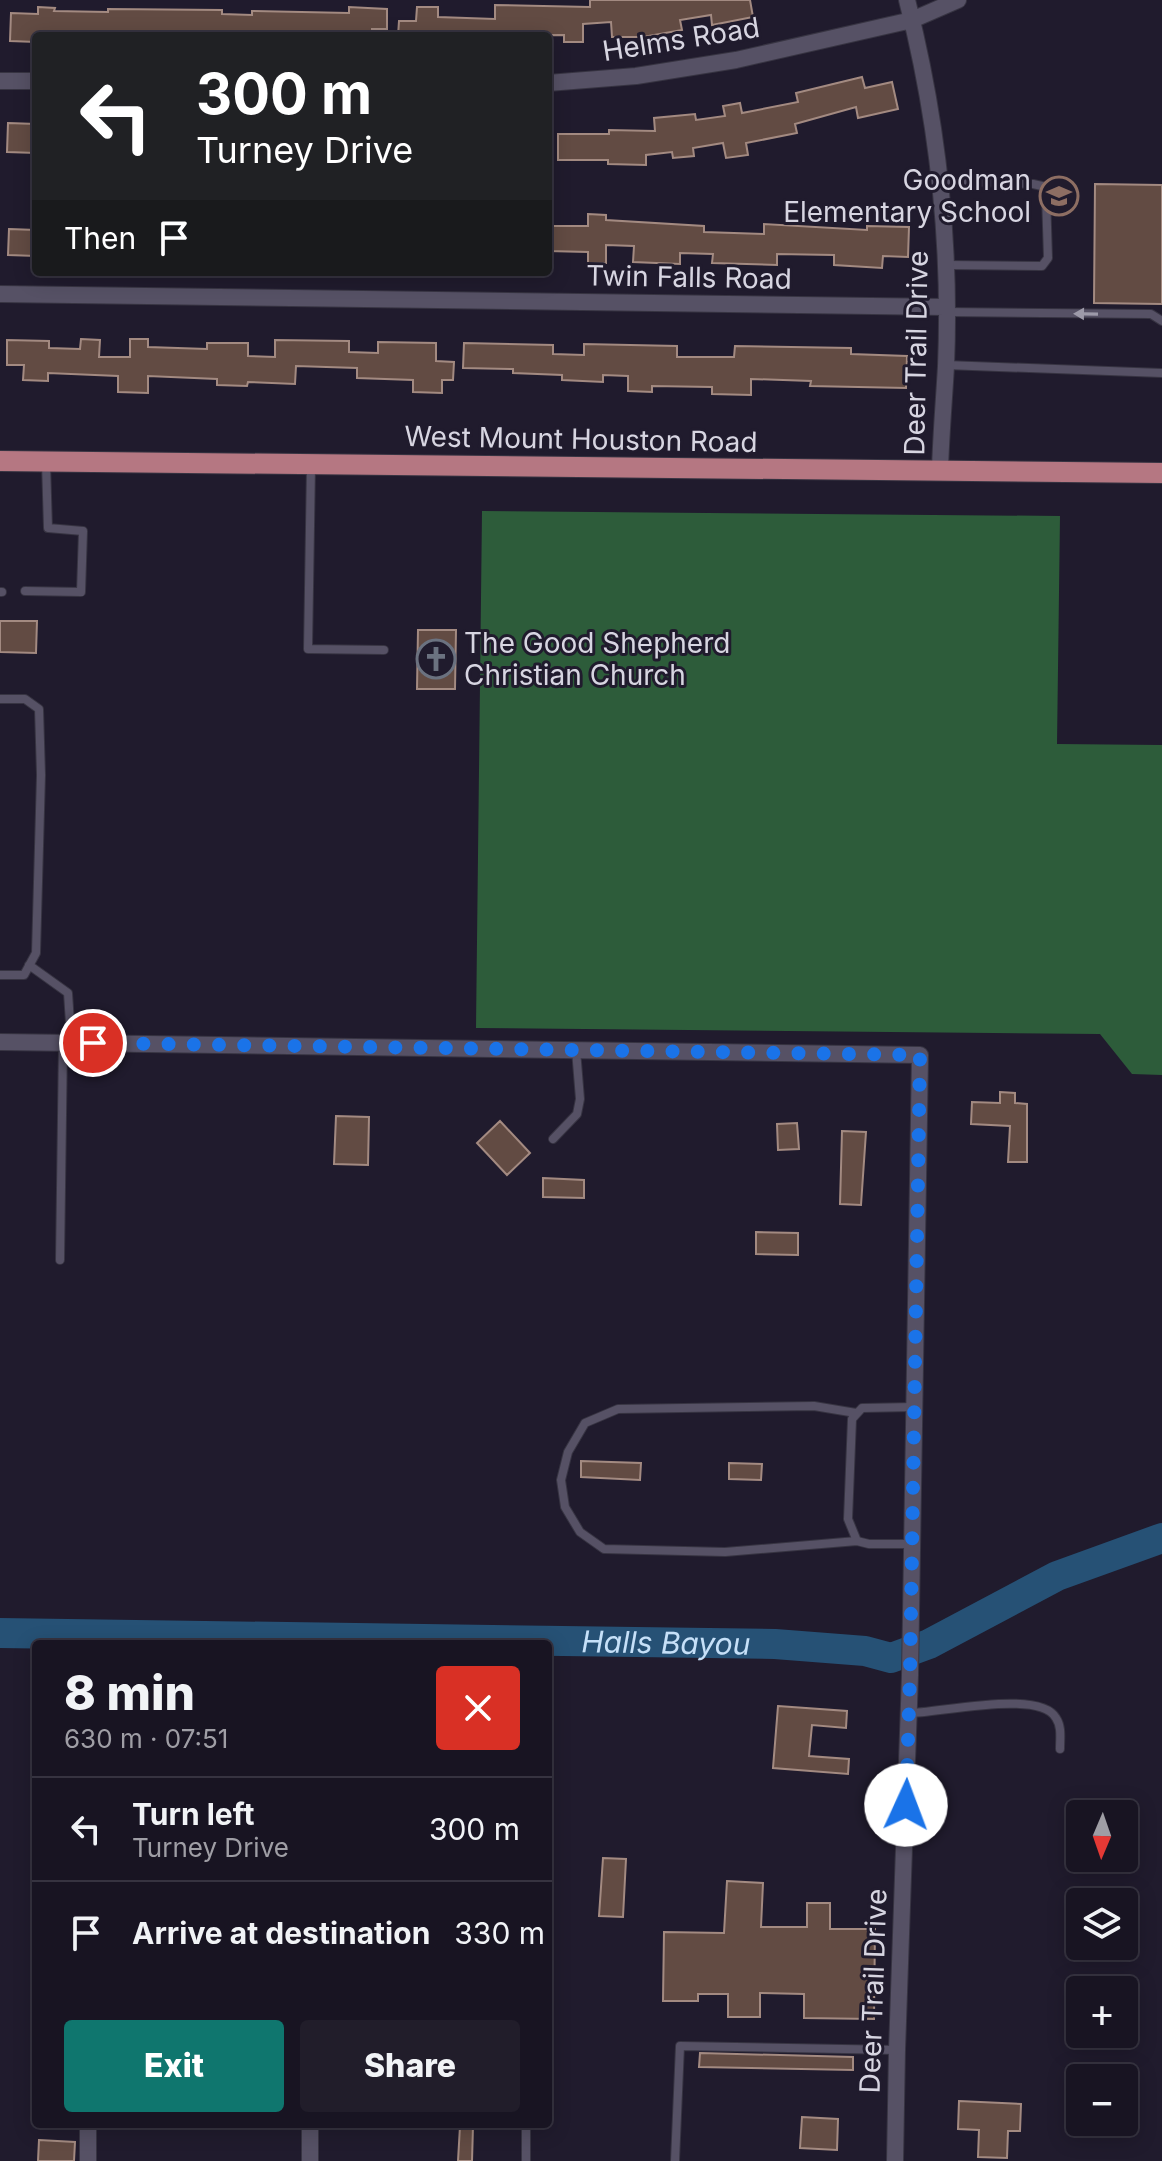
<!DOCTYPE html>
<meta charset="utf-8">
<style>
:root{--surface:#181422;--page:#211d2a;--text:#f1f3f6;--muted:#9f9ea5;--line:#363340;--accent:#0f766e}
body{margin:0;font-family:Inter,sans-serif;background:var(--page);color:var(--text);height:100vh;display:flex;flex-direction:column;font-size:30px;white-space:nowrap}
*{box-sizing:border-box;margin:0}
p{font-size:26px;color:var(--muted)}
.icon{flex:none;width:44px;height:44px;fill:none;stroke:currentColor;stroke-width:2;stroke-linecap:round;stroke-linejoin:round}
.map{position:relative;flex:1;overflow:hidden}
.details{position:absolute;left:32px;top:1640px;width:520px;height:488px;display:flex;flex-direction:column;background:var(--surface);border-radius:8px;box-shadow:0 4px 20px #0003,0 0 0 2px var(--line)}
.details>*{flex:none}
.guide{position:absolute;left:32px;top:32px;width:520px;height:244px;border-radius:8px;box-shadow:0 4px 20px #0003,0 0 0 2px var(--line);background:#202124;color:#fff;overflow:hidden}
.needle{width:52px;rotate:182deg}
.controls{position:absolute;left:1066px;top:1800px;display:grid;gap:16px}
.controls a{display:grid;place-items:center;width:72px;height:72px;border-radius:8px;background:var(--surface);box-shadow:0 4px 20px #0003,0 0 0 2px var(--line);font-size:40px}
.pin{position:absolute;display:grid;place-items:center;width:68px;height:68px;color:#fff;margin:-34px;border:4px solid #fff;border-radius:50%;box-shadow:0 2px 8px #0007}
.me{position:absolute;width:88px;margin:-44px;rotate:2deg;stroke-linejoin:round;filter:drop-shadow(0 0 6px #0008)}
.turn{display:flex;align-items:center;gap:28px;height:168px;padding:0 32px;font-size:36px}
.turn .icon{width:104px;height:104px;stroke-width:2.5}
.turn b{display:block;font-size:56px;line-height:68px}
.then{display:flex;align-items:center;height:76px;padding:0 32px;background:#0003;gap:16px;font-size:30px}
.round{display:grid;place-items:center;flex:none;width:84px;height:84px;border-radius:8px;background:var(--page)}
.head{display:flex;align-items:center;justify-content:space-between;height:136px;padding:0 32px}
h1{font-size:48px;font-weight:800;line-height:60px}
.button{display:flex;gap:16px;margin-top:auto;padding:16px 32px}
.button a{flex:1;height:92px;border-radius:8px;background:var(--accent);color:#fff;font-size:32px;font-weight:800;line-height:92px;text-align:center}
.button a+a{background:var(--page);color:var(--text)}
ul{padding:0;list-style:none}
li{display:flex;align-items:center;gap:24px;height:104px;padding:0 32px;border-top:2px solid var(--line)}
li div{flex:1}
li b{display:block;font-size:30px}
li em{font-style:normal}
.map>svg:first-child{display:block}
.forest{fill:#2d5c3a}
.lines{fill:none;stroke-linecap:round;stroke-linejoin:round}
.river{stroke:#265175;stroke-width:30}
.building{fill:#624b43;stroke:#a38a81;stroke-width:2}
.lane-casing{stroke:#373442;stroke-width:10}
.street-casing{stroke:#373442;stroke-width:18}
.primary-casing{stroke:#373442;stroke-width:22}
.lane{stroke:#565165;stroke-width:8}
.street{stroke:#565165;stroke-width:16}
.primary{stroke:#b57782;stroke-width:20}
.oneway{fill:#9d9aa9}
.route{stroke:#1a73e8;stroke-width:14;stroke-dasharray:0 25.2}
.labels{text-anchor:middle;dominant-baseline:central;stroke-width:6;stroke-linejoin:round;paint-order:stroke}
.street-label{font-size:28px;fill:#d7d5e1;stroke:#201b2d}
.poi-label{font-size:28px;fill:#d7d5e1;stroke:#201b2d;text-anchor:end}
.water-label{font-size:30px;font-style:italic;fill:#c6e0f8;stroke:#201b2d}
</style>
<div class="map">
<svg width="1162" height="2161" viewBox="0 0 1162 2161">
<rect width="100%" height="100%" fill="#201b2d"/>
<path class="forest" d="M482,511L1060,516L1057,744L1162,745V1075L1132,1074L1100,1034L476,1028Z"/>
<g class="lines">
<path class="river" id="s1" d="M0,1633L775,1644L865,1651L891,1658L929,1644L1057,1576L1162,1538"/>
</g>
<path class="building" d="M590,0H750L753,17L712,25L711,15L680,20L682,30L643,37H612L611,22L583,24V42H564V35L398,36L399,21H416L417,7H438V17L495,19V5L590,7Z
M38,7L55,8L54,11L108,12V9L222,10V14L252,15V11L349,13V7L387,9V29H372V36L130,34L36,36V42L10,41L11,13L38,14Z
M862,77L865,88L892,82L898,109L858,118L856,107L795,124L797,133L746,143L748,155L726,158L723,143L693,148L694,156L673,158L672,152L646,155V165L608,164V160H558V134H609V130L655,131L654,118L695,114L696,120L725,116L723,106L740,103L742,113L798,102L796,93Z
M8,123L36,124V153L7,152Z
M1095,184L1162,185V304L1094,303Z
M588,214L606,215V220L704,226V232L764,234V224L867,230V226L909,227L908,257L883,256L882,268L834,265V255L777,254V265L712,263L713,254L680,253V264L633,262L634,246L606,245V263H588V252L548,251V226H588Z
M9,229L36,230V256L8,255Z
M81,339L100,340L99,357H130V339H148V347L207,349V343H248V356L275,357V340L349,341V352L378,353V342L436,343V361L454,362L453,380H442V393L413,392V380L357,378V368L296,366L295,384L248,382L247,386L217,385V379L148,376V393L118,392V376L48,373V381L23,380L24,365H7V340L49,341V348L80,349Z
M464,343L553,345V354L584,355V344L677,346V357H734L735,346L851,348V354L907,356L906,388L810,386L811,381L751,379V395L712,394V387L652,386V392L628,391V376L603,375V382L562,380V375L513,373V369L463,368Z
M0,621H37L36,653L0,652Z
M418,630H456L455,689H417Z
M1000,1092L1015,1093V1103L1027,1104V1162H1008L1010,1126L971,1124L972,1102L1000,1103Z
M336,1116L369,1117L368,1165L334,1164Z
M500,1121L530,1153L507,1175L477,1143Z
M797,1123L799,1149L778,1150L777,1124Z
M842,1131L866,1132L861,1205L840,1204Z
M543,1178L584,1180V1198L543,1197Z
M756,1232L798,1233V1255L756,1254Z
M581,1461L641,1463L640,1480L581,1477Z
M729,1463L762,1464L761,1480L729,1479Z
M778,1706L847,1711L846,1728L812,1725L809,1756L849,1759L848,1774L773,1768Z
M603,1858L626,1859L623,1917L599,1916Z
M727,1881L763,1883L761,1927H807V1903H830V1929H875L874,2019L804,2018V1994L760,1993V2017H728V1994H698V2001H663L664,1932L724,1933Z
M700,2053L853,2057V2070L699,2067Z
M959,2101L1021,2104L1020,2131H1008L1007,2158L978,2157L979,2130L958,2129Z
M802,2117L838,2119L837,2150L800,2148Z
M460,2126H473L472,2161H458Z
M39,2140L75,2142L74,2161H38Z"/>
<g class="lines">
<g class="lane-casing">
<path id="lane" d="M939,181L1033,184L1042,186L1046,195L1048,258L1042,266L946,265
M945,312L1151,314L1162,321
M946,365L1162,373
M311,465L308,649L384,650
M25,591L81,592L83,531L48,528L46,463
M0,592H2
M0,699H25L39,709L41,775L36,953L24,975H0
M29,965L68,993L70,1023L63,1043L60,1260
M553,1139L577,1114L580,1099L576,1050
M856,1413L814,1406L618,1409L585,1423L568,1452L561,1480L565,1507L580,1532L604,1549L725,1552L857,1541
M911,1544H869L857,1541L848,1519L852,1419L862,1408L914,1407
M909,1713C939,1713 1040,1689 1056,1718C1062,1727 1060,1738 1060,1749
M526,2124V2161
M675,2161L680,2046L897,2050"/>
</g>
<g class="street-casing">
<path id="street" d="M907,0C937,118 951,244 946,366C944,401 941,435 940,470
M0,81H36
M548,83L636,76L736,60L912,20L958,0
M0,294L945,307
M0,1042L920,1055L910,1675L897,2050L895,2161
M88,2161V2124
M310,2161V2124"/>
</g>
<g class="primary-casing">
<path id="primary" d="M0,461L1162,473"/>
</g>
<use href="#lane" class="lane"/>
<use href="#street" class="street"/>
<use href="#primary" class="primary"/>
</g>
<defs><path id="oneway-solid" d="M-6-.8H1V-3.2L6.5 0L1 3.2V.8H-6Z" transform="scale(2)"/></defs>
<use class="oneway" href="#oneway-solid" transform="translate(1086 314) rotate(-179)"/>
<g class="lines">
<path class="route" d="M93,1043L920,1055L910,1675L906,1805"/>
</g>
<defs>
<g id="school-ring" transform="scale(2)"><circle r="9.5" fill="#201b2d" stroke="#8d6e63" stroke-width="1.5"/><path d="M0-5L7-2L0 1L-7-2ZM-4 1L0 2.5L4 1V4Q0 6-4 4Z" fill="#8d6e63"/></g>
<g id="church-ring" transform="scale(2)"><circle r="9.5" fill="#201b2d" stroke="#6b7280" stroke-width="1.5"/><path d="M-1.2-6h2.4v3.5h3.3v2.4h-3.3V6h-2.4V-.1h-3.3v-2.4h3.3Z" fill="#6b7280"/></g>
</defs>
<g fill-rule="evenodd">
<use href="#school-ring" x="1059" y="196"/>
<use href="#church-ring" x="436" y="659"/>
</g>
<g class="labels">
<g class="street-label">
<text transform="translate(681 39) rotate(-9)">Helms Road</text>
<text transform="translate(689 277) rotate(1)">Twin Falls Road</text>
<text transform="translate(916 353) rotate(-89)">Deer Trail Drive</text>
<text transform="translate(581 439) rotate(1)">West Mount Houston Road</text>
<text transform="translate(873 1991) rotate(-88)">Deer Trail Drive</text>
</g>
<g class="poi-label">
<text x="1031" y="180">Goodman<tspan x="1031" dy="32">Elementary School</tspan></text>
<text x="464" y="643" text-anchor="start">The Good Shepherd<tspan x="464" dy="32">Christian Church</tspan></text>
</g>
<g class="water-label">
<text stroke="none"><textPath href="#s1" startOffset="666">Halls Bayou</textPath></text>
</g>
</g>
</svg>
<div class="controls">
<a><svg class="needle" viewBox="-14 -14 28 28"><path d="M0-13l5 13h-10z" fill="#e53935"/><path d="M0 13l5-13h-10z" fill="#9f9ea5"/></svg></a>
<a><svg class="icon" aria-label="layers" viewBox="0 0 24 24"><path d="M12 4l9 5-9 5-9-5zM3 14l9 5 9-5"/></svg></a>
<a>+</a>
<a>−</a>
</div>
<div class="pin" style="left:93px;top:1043px;background:#d93025"><svg class="icon" aria-label="arrive" viewBox="0 0 24 24"><path d="M6 21V4h12l-3 4 3 4H6"/></svg></div>
<svg class="me" style="left:906px;top:1805px" viewBox="-20 -20 40 40"><circle r="19" fill="#fff"/><path d="M0-13L10 11 0 6-10 11z" fill="#1a73e8"/></svg>
<div class="guide">
<div class="turn"><svg class="icon" aria-label="left" viewBox="0 0 24 24"><path d="M17 20v-9H6M10 6l-5 5 5 5"/></svg><div><b>300 m</b>Turney Drive</div></div>
<div class="then">Then<svg class="icon" aria-label="arrive" viewBox="0 0 24 24"><path d="M6 21V4h12l-3 4 3 4H6"/></svg></div>
</div>
<section class="details">
<div class="head"><div><h1>8 min</h1><p>630 m · 07:51</p></div><a class="round" style="background:#d93025;color:#fff"><svg class="icon" aria-label="close" viewBox="0 0 24 24"><path d="M6 6l12 12M18 6L6 18"/></svg></a></div>
<ul>
<li><svg class="icon" aria-label="left" viewBox="0 0 24 24"><path d="M17 20v-9H6M10 6l-5 5 5 5"/></svg><div><b>Turn left</b><p>Turney Drive</p></div><em>300 m</em></li>
<li><svg class="icon" aria-label="arrive" viewBox="0 0 24 24"><path d="M6 21V4h12l-3 4 3 4H6"/></svg><div><b>Arrive at destination</b></div><em>330 m</em></li>
</ul>
<div class="button"><a>Exit</a><a>Share</a></div>
</section>
</div>
